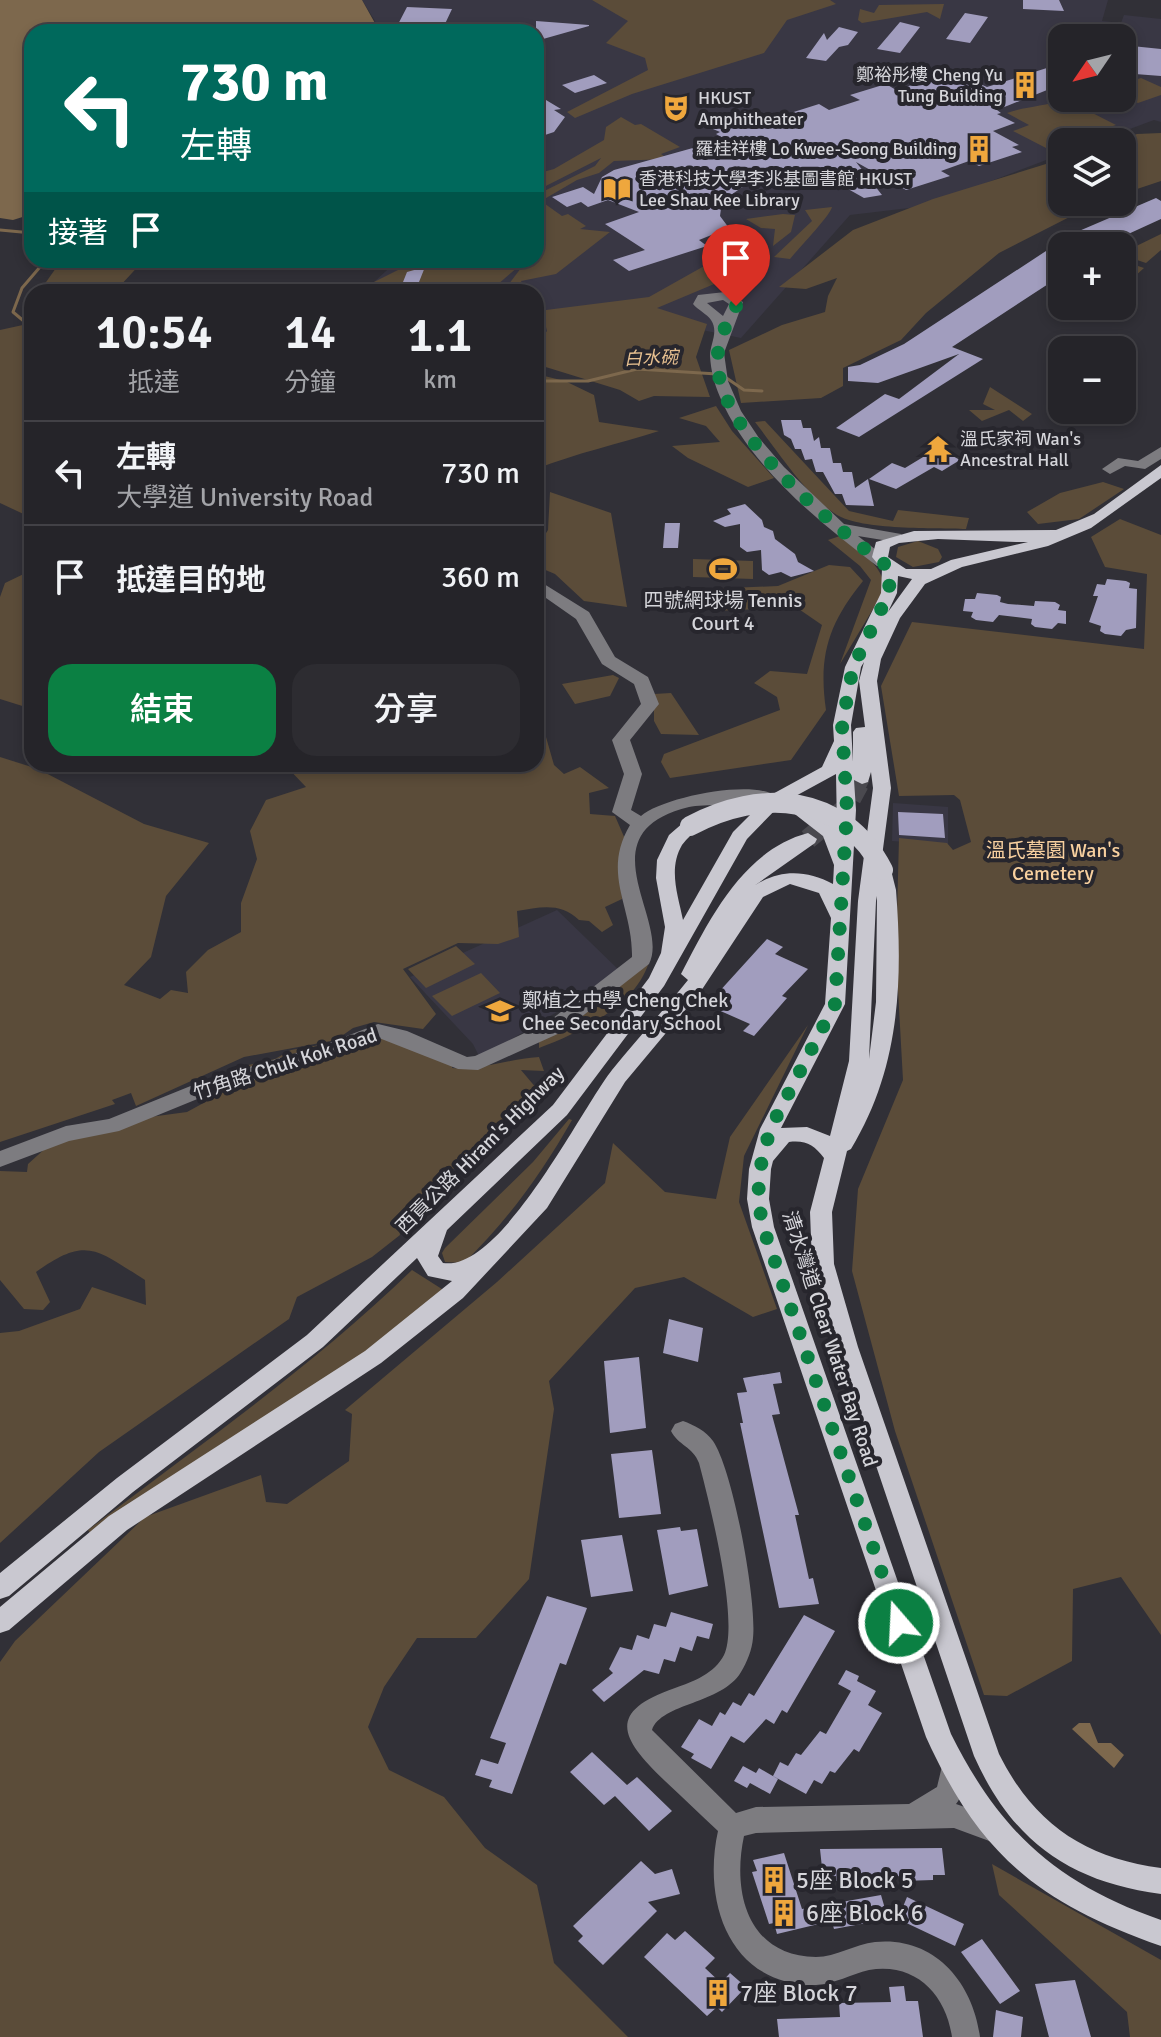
<!DOCTYPE html>
<html lang="zh-TW">
<meta charset="utf-8">
<style>
:root{--surface:#252429;--page:#2d2c31;--text:#f1f3f6;--muted:#a3a4a8;--line:#424146;--accent:#0b8043}
body{margin:0;font-family:Signika,"Noto Sans TC",sans-serif;background:var(--page);color:var(--text);height:100vh;display:flex;flex-direction:column;font-size:30px;white-space:nowrap}
*{box-sizing:border-box;margin:0}
p{font-size:26px;color:var(--muted)}
.icon{flex:none;width:44px;height:44px;fill:none;stroke:currentColor;stroke-width:2;stroke-linecap:round;stroke-linejoin:round}
.map{position:relative;flex:1;overflow:hidden}
.side{position:absolute;left:24px;top:284px;width:520px;height:488px;display:flex;flex-direction:column;background:var(--surface);border-radius:24px;box-shadow:0 4px 12px #0003,0 0 0 2px var(--line)}
.side>*{flex:none}
.guide{position:absolute;left:24px;top:24px;width:520px;height:244px;border-radius:24px;box-shadow:0 4px 12px #0003,0 0 0 2px var(--line);background:#00695c;color:#fff;overflow:hidden}
.needle{width:52px;rotate:235deg}
.controls{position:absolute;left:1048px;top:24px;display:grid;gap:16px}
.controls a{display:grid;place-items:center;width:88px;height:88px;border-radius:16px;background:var(--surface);box-shadow:0 4px 12px #0003,0 0 0 2px var(--line);font-size:40px}
.pin{position:absolute;display:grid;place-items:center;width:68px;height:68px;color:#fff;margin:-82px -34px;border-radius:50% 50% 50% 0;rotate:-45deg;box-shadow:0 0 8px #0007}
.pin .icon{rotate:45deg}
.me{position:absolute;width:88px;margin:-44px;rotate:341deg;stroke-linejoin:round;filter:drop-shadow(0 0 6px #0008)}
.turn{display:flex;align-items:center;gap:28px;height:168px;padding:0 24px;font-size:36px}
.turn .icon{width:104px;height:104px;stroke-width:2.5}
.turn b{display:block;font-size:56px;line-height:68px}
.then{display:flex;align-items:center;height:76px;padding:0 24px;background:#0003;gap:16px;font-size:30px}
.eta{display:flex;justify-content:space-evenly;align-items:center;height:136px;text-align:center}
.eta b{font-size:48px;font-weight:600;line-height:56px}
.action{display:flex;gap:16px;margin-top:auto;padding:16px 24px}
.action a{flex:1;height:92px;border-radius:24px;background:var(--accent);color:#fff;font-size:32px;font-weight:600;line-height:92px;text-align:center}
.action a+a{background:var(--page);color:var(--text)}
ul{padding:0;list-style:none}
li{display:flex;align-items:center;gap:24px;height:104px;padding:0 24px;border-top:2px solid var(--line)}
li div{flex:1}
li b{display:block;font-size:30px}
li em{font-style:normal}
.map>svg:first-child{display:block}
.built{fill:#393744;fill-rule:evenodd}
.green{fill:#5b4c39}
.water{fill:#7d684d}
.lines{fill:none;stroke-linecap:round;stroke-linejoin:round}
.stream{stroke:#7d684d;stroke-width:3}
.building{fill:#a19dbe}
.major-tunnel-far1{stroke:#4a494f;stroke-width:16;stroke-dasharray:16 8;stroke-linecap:butt}
.major-tunnel{stroke:#4a494f;stroke-width:20;stroke-dasharray:20 10;stroke-linecap:butt}
.minor{fill:#7d7c80;fill-rule:evenodd}
.major{fill:#c9c8d0;fill-rule:evenodd}
.major-bridge{stroke:#c9c8d0;stroke-width:20}
.route{stroke:#0b8043;stroke-width:14;stroke-dasharray:0 25.2}
.labels{text-anchor:middle;dominant-baseline:central;stroke-width:8;stroke-linejoin:round;paint-order:stroke}
.far-poi-label{font-size:18px;fill:#d5d5da;stroke:#27262d;text-anchor:start}
.far-water-label{font-size:18px;font-style:italic;fill:#e7c090;stroke:#27262d}
.poi-label{font-size:20px;fill:#d5d5da;stroke:#27262d}
.park-label{font-size:20px;fill:#f8d09f;stroke:#27262d}
.street-label{font-size:20px;fill:#d5d5da;stroke:#27262d}
.near-poi-label{font-size:24px;fill:#d5d5da;stroke:#27262d;text-anchor:start}
</style>
<div class="map">
<svg width="1161" height="2037" viewBox="0 0 1161 2037">
<rect width="100%" height="100%" fill="#313037"/>
<path class="built" d="M362,0H1108L1102,21L1121,23L1124,15L1161,19V122L1154,120L1095,142H1062V154L926,206L850,215L741,338L702,330L536,338V292L373,291L374,282L398,260H536V32H368L376,26L375,21ZM1062,38H1122V98H1062Z
M893,803L948,807V845L892,841Z
M557,910L622,973L480,1058L473,1044L410,977Z"/>
<path class="green" d="M592,0H830L836,4L787,20L764,53L632,94L575,118L567,112L648,70L645,58L606,43L628,21Z
M944,4L940,19L927,12L862,23L858,20L860,9L874,13L879,5Z
M1141,78L1161,87V95L1138,103L1122,95V84Z
M1065,99L1116,125L1046,148L1013,131L1029,125L1007,113C1027,106 1043,107 1065,99Z
M621,117L635,125L641,124L680,147L661,154L668,159L614,161L599,173L577,180L541,201L562,216L568,214L586,226L580,229L610,232L556,274L521,281L526,292H503L527,260H536V195L595,166L601,158L536,191V174L554,169L604,140L606,127Z
M1161,133V181L1122,194V142H1114L1137,134Z
M1062,159V202H1099L999,253L926,313L901,340L843,368V386L821,398L741,403L729,350L782,325L825,312L828,296L837,278L806,289L779,287L853,230L933,199Z
M832,207C830,216 798,249 790,259L774,257L812,221L805,210Z
M783,214L795,215L791,232L773,246L775,229L761,228L746,219Z
M1161,234V250L1146,263L1137,260L1132,264L1144,268L1134,277L1122,273V253Z
M86,260H144L119,287L134,283L141,292H39L56,268L79,270Z
M418,260H526L489,292H373L374,282Z
M706,265L730,273L719,282L657,308L707,324L696,357L710,397L654,396L639,401L620,390L536,364V346L547,331L546,327L536,334V310L546,313V310L649,297Z
M32,323V518L0,503V330Z
M536,374L565,381L594,395L599,422L659,431C618,444 577,453 536,469Z
M990,387L1032,414L1023,421L1009,410L982,421L969,410H995L983,404Z
M716,406L732,431L774,478L748,487L688,458L672,446L720,442L706,426L679,418Z
M765,421L849,511L893,521L898,510L969,518L966,529C936,528 861,530 837,515C807,497 777,450 755,422Z
M1103,482L1124,489L1079,519L1038,524L1027,512L1060,493Z
M550,492L611,513L627,607L584,601L555,574L536,566V549L548,530Z
M1120,519L1161,535V1635L1121,1577L1073,1589L1072,1661L1007,1696L984,1695L895,1431L852,1271L858,1189L903,1080L896,954L899,838L947,843L953,850L971,842L960,800L954,795L899,796L881,686L912,622L1144,649L1147,574L1105,567L1091,537Z
M840,536C858,550 883,564 885,589L840,664L871,580L860,566L828,540Z
M918,541L938,549L942,557L939,562L913,567L896,557L898,547Z
M693,559L753,561V579L693,577Z
M829,565L850,567L863,581C829,623 818,655 826,710L791,760L670,778L661,762L664,754L780,710L777,697L754,683L770,671L807,674L822,625L790,603L758,609L714,611L686,590L778,586Z
M32,570V709L0,699V597L5,583Z
M613,675L619,678L610,696L575,704L562,684Z
M671,693L699,735L661,734L654,721V694Z
M542,723L554,765L564,774L580,767L609,788L589,793L590,814L615,816L625,839L620,856L622,899L605,907L613,925L602,932L589,921L579,920C561,902 540,907 517,911L519,937L498,944L458,943L403,969L436,1014L423,1029L374,1022L353,1028L336,1040L244,1057L136,1106L131,1093L112,1100L115,1104L0,1142V757L38,769L144,824L209,843L166,896L151,957L124,985L160,999L171,990L188,993L186,972L208,950L241,932V903L257,859L250,831L266,800L306,787L284,764H536V727Z
M456,946L475,964L426,988L408,969Z
M650,958C639,1005 579,1033 539,1048V1042L574,1023L600,1001L578,995Z
M481,973L500,993L452,1016L432,996Z
M808,1025L744,1156L739,1202L777,1309L753,1317L684,1277L635,1288L549,1381L554,1409L529,1579L476,1638H417L384,1687L368,1727L389,1770L444,1797L485,1848L537,1885L554,1963L628,2037H0V1662L15,1641L145,1517L261,1475L266,1502L287,1504L349,1461L352,1414L345,1410L497,1282L605,1183L613,1143L665,1192L716,1199L730,1137Z
M400,1031L433,1058L457,1053L452,1068C483,1070 508,1059 539,1057L544,1071L521,1070L537,1089L451,1171L458,1180L439,1175L398,1222L400,1235L372,1257L297,1297L289,1319L99,1452L0,1543V1333L19,1331L80,1309L92,1287L146,1305L145,1280C97,1250 87,1235 36,1272L50,1302L43,1310L24,1309L0,1280V1171L27,1172L28,1164L68,1128L187,1112L242,1082L240,1067L275,1059L291,1050Z
M569,1119L572,1120C542,1173 508,1220 464,1263L445,1262L442,1253L445,1248L533,1162Z
M412,1270L445,1291L338,1373L224,1442L90,1533L88,1530C198,1446 312,1367 412,1270Z
M992,1864L1161,1960V2037H1130L1127,2012L999,1895Z"/>
<path class="water" d="M0,0H362L376,25L368,32H32V214L13,220L0,218Z
M1079,1723H1090L1098,1743H1111L1124,1755L1114,1768L1072,1729Z"/>
<g class="lines">
<path class="stream" d="M0,230L32,233
M32,328L13,312L22,288L46,260
M725,377L744,390L762,391
M536,381H588L637,369L717,374"/>
</g>
<path class="building" d="M1023,0H1059L1064,11L1023,9Z
M407,7L452,9L444,26L423,24L421,32H394Z
M965,13L988,17L970,43L946,39Z
M536,21L589,25V26L536,41Z
M900,22L920,27L900,53L877,49Z
M839,27L858,32L848,45L839,47L826,61L806,58L824,33L827,40Z
M1122,45L1161,49V76L1122,73Z
M1050,67L1062,73V84L997,110L1001,113L997,114L1015,123L993,131L1019,145L1012,147L1022,152L979,166L969,161L941,171L950,176L906,190L856,162L882,195L864,198L841,185L812,179L783,178L747,184L722,201L720,216L729,228L699,240L707,246L629,271L613,260L645,250L605,224L639,212L608,200L588,207L581,202L567,207L552,197L583,187L594,194L602,177L614,170L725,139L716,134L720,132L713,129L717,127L710,123L735,112L756,124L819,104L829,110L860,100L850,95L886,84L896,90L953,72L987,87Z
M594,75L607,83L575,93L562,85Z
M536,94L561,109L554,110L565,117L554,132L536,138Z
M1156,198L1161,201V219L1102,246H1062V275L952,347L983,359L859,437L836,428L885,394L899,399L959,354L878,383L848,381V367L860,365L904,344L1072,234Z
M425,267L415,292H399L407,272Z
M781,420H801L803,428H811L814,441L819,437L821,448H830L833,463H841L843,472H852L855,488L868,479L874,506L846,505L842,494H835L823,472H816L812,459L805,460L801,449H795L791,439L784,435Z
M938,448L960,460L942,471L934,467L896,489L869,479L892,463L905,468Z
M745,504L762,520L764,527L773,531L775,539L795,554L798,562L814,571L791,577L781,572L769,575L762,570L761,550L747,552L740,547V524L725,527L713,521L731,514L727,509Z
M665,523H680L678,548H663Z
M1107,579L1126,581L1130,583L1129,588L1137,589L1136,628L1126,630L1121,636L1105,634L1100,631L1101,626L1089,622L1098,596H1093L1097,584L1105,585Z
M977,593L997,595L1001,597L1000,602L1008,604L1034,606L1035,601L1055,602L1060,605L1058,610L1066,611V624L1058,623L1052,629L1035,627L1031,624L1032,619L999,615L993,622L976,620L971,617L973,612L963,611L965,599H975Z
M898,812L943,814L945,838L899,835Z
M767,939L783,947L775,954L808,969L782,996L787,998L754,1036L743,1031L750,1024L707,1005Z
M669,1319L703,1328L698,1362L663,1353Z
M639,1357L646,1428L610,1433L604,1361Z
M780,1372L782,1383L773,1384L780,1414L772,1415L799,1515H795L809,1579L813,1578L819,1604L779,1608L740,1423H743L737,1393L747,1392L743,1378Z
M652,1450L661,1514L619,1518L611,1454Z
M680,1527L681,1531L697,1529L708,1586L669,1595L657,1530Z
M622,1535L633,1591L591,1597L581,1540Z
M547,1596L587,1608L566,1665L560,1663L512,1794L489,1787L492,1780L475,1775L481,1759L498,1764L506,1743L490,1738Z
M671,1612L713,1624L709,1639L697,1636L692,1651L680,1647L675,1662L664,1659L659,1674L644,1670L604,1702L592,1690L613,1673L609,1669L620,1647L632,1650L637,1635L649,1639L654,1624L666,1627Z
M804,1615L835,1631L787,1713L782,1710L774,1724L766,1719L744,1743L731,1736L711,1769L691,1758L694,1754L681,1747L699,1719L712,1726L720,1712L725,1715L733,1702L741,1706L749,1693L754,1696Z
M846,1670L859,1676L857,1681L876,1691L868,1705L882,1713L859,1752L854,1749L835,1773L830,1771L822,1784L814,1780L806,1794L773,1776L780,1762L788,1766L796,1753L801,1755L820,1731L826,1734L851,1691L838,1684Z
M592,1752L627,1785L637,1777L672,1811L649,1831L615,1796L604,1805L570,1772Z
M743,1766L756,1773L759,1768L778,1779L770,1794L750,1783L747,1788L734,1781Z
M942,1848L945,1875H933V1880L903,1881V1876L876,1877L877,1881H836V1876L823,1877L820,1849Z
M784,1853L802,1909L881,1895L888,1919L834,1929L832,1922H827L777,1934L774,1923L769,1924L752,1872L757,1871L753,1860Z
M641,1861L655,1874L672,1869L680,1894L648,1902L657,1911L603,1965L578,1941L583,1936L573,1926Z
M907,1897L964,1924L955,1946L898,1919Z
M685,1931L715,1958L705,1968L721,1983L730,1973L746,1987L722,2012L717,2007L707,2016L644,1957L667,1933L675,1940Z
M982,1939L1020,1991L1000,2004L961,1952Z
M1075,1980L1091,2037H1049L1035,1984Z
M904,1986L906,2001H918L923,2037H779L777,2019L840,2017L839,2003L891,2002L889,1987Z
M996,2010L1023,2017L1021,2037H993Z"/>
<g class="lines">
<path class="major-tunnel-far1" d="M858,786L862,778"/>
<path class="major-tunnel" d="M808,839L846,808L859,784"/>
<path class="minor" d="M725,292L743,302L724,353L728,381L741,411L759,438L784,467L844,524L901,534L903,537L895,542L858,536L889,560V566H877C818,521 750,467 720,397C714,383 711,371 710,356C710,344 719,332 711,320C707,314 698,310 693,304L698,295ZM723,300L729,304L723,316L707,303Z
M1161,447V459L1145,469L1125,466L1110,474L1102,469L1118,458L1138,461Z
M536,579L589,612L615,657L648,677L659,704L630,740L642,774L631,810L641,816C663,797 760,777 780,799C772,808 708,803 689,807C582,833 671,921 649,964L562,1032L478,1070L458,1069L379,1038L340,1054L217,1091L119,1131L69,1141L0,1167V1151L66,1126L109,1119L203,1081L326,1044L378,1024L407,1031L467,1057L475,1056L548,1022L632,957C633,907 601,874 630,825L612,812L624,774L612,740L641,704L634,684L602,664L576,619L536,591Z
M683,1421C694,1425 706,1431 713,1441C733,1470 757,1601 753,1638C752,1650 747,1662 741,1672C722,1704 661,1703 652,1730L736,1813L756,1807L909,1804L937,1787L944,1758L953,1755L962,1758C968,1772 965,1793 956,1804L1002,1820L1005,1829L1002,1838L992,1842L954,1828L756,1833L744,1836C732,1892 747,1956 816,1957C836,1957 855,1944 875,1942C934,1936 973,1982 980,2037H952C946,1994 915,1962 869,1970C851,1974 835,1984 816,1985C730,1986 702,1903 718,1831C700,1814 683,1798 665,1781C621,1739 605,1712 675,1688C693,1682 715,1673 724,1655C740,1622 709,1501 699,1463C693,1447 678,1445 671,1431L675,1424Z"/>
<path class="major" d="M1161,465V478L1091,528L1048,546L962,567L925,584L900,618L881,659L877,681L891,788L881,864L890,866L896,890C903,982 900,1068 851,1149L847,1151L832,1212L834,1264L858,1347L999,1754C1034,1824 1085,1858 1161,1868V1894C1069,1882 1012,1841 974,1756L836,1347L812,1264L810,1212L824,1158C814,1145 806,1140 789,1142L773,1161L771,1169L769,1199L774,1227L951,1734C1000,1832 1057,1884 1161,1920V1946C1039,1903 980,1856 926,1737L752,1227L747,1199L749,1169L760,1129L825,1004L831,918L819,893L790,884L763,897L701,991L625,1082L547,1208L463,1298L381,1363L127,1530L9,1630L0,1633V1607L109,1516L365,1351L452,1281L428,1276L417,1258L323,1347L133,1492L9,1596L0,1599V1573L117,1478L307,1335L553,1105L649,978L661,953L665,927L656,878L657,860L669,835L684,822H696L699,826C694,833 687,838 682,845C668,869 678,895 683,920L733,832L769,796L822,767L834,741L833,725L845,667L881,593L882,569L872,557L876,542L914,531L1056,530L1094,514ZM938,539L1016,542H1028L951,560L931,569H906L888,557L890,547L899,543ZM898,576L912,579L888,612L897,593ZM864,662L859,681L865,727L856,728L853,732V762L851,725L861,667ZM871,772L873,788L858,901L849,1061L830,1136L807,1127L781,1128L845,1004L856,810L854,780L862,784L868,782ZM836,774L837,828L802,804L796,802L787,808L823,836L834,865L833,884C806,870 780,869 754,886L815,843L817,839L808,833C743,850 709,920 681,974L688,980C664,1010 637,1039 612,1070C580,1111 501,1272 443,1263L438,1256L447,1230L567,1115L664,986L747,839L781,804ZM877,896L876,1002L869,1059L876,901Z"/>
<path class="major-bridge" d="M690,826C761,788 843,793 883,870"/>
</g>
<g class="lines">
<path class="route" d="M736,306C725,326 715,346 718,370C727,439 836,529 890,568L889,593L853,667L842,725L847,810L835,1004L770,1129L760,1169L758,1199L763,1227L899,1623"/>
</g>
<defs>
<g id="building-bare" transform="scale(2.16)"><path d="M-4-6H4V6H1V3H-1V6H-4ZM-2.5-4.3h1.7v1.8h-1.7ZM.8-4.3h1.7v1.8H.8ZM-2.5-1h1.7V.8h-1.7ZM.8-1h1.7V.8H.8Z" fill="#efa73d" stroke="#27262d" stroke-width="2.5" paint-order="stroke"/></g>
<g id="theatre-bare" transform="scale(2.16)"><path d="M-5-5.5Q0-4 5-5.5V0Q5 5 0 6Q-5 5-5 0ZM-3.3-2.5H-1v1.5H-3.3ZM1-2.5H3.3v1.5H1ZM-2.8 1Q0 5.5 2.8 1Z" fill="#efa73d" stroke="#27262d" stroke-width="2.5" paint-order="stroke"/></g>
<g id="library-bare" transform="scale(2.16)"><path d="M-6-4Q-3-5.5-.7-3.5V5Q-3 3-6 4ZM6-4Q3-5.5 .7-3.5V5Q3 3 6 4Z" fill="#efa73d" stroke="#27262d" stroke-width="2.5" paint-order="stroke"/></g>
<g id="temple-bare" transform="scale(2.16)"><path d="M0-6L5-2H3V0L6.5 2.5H4V6H1.5V3h-3V6H-4V2.5H-6.5L-3 0V-2H-5Z" fill="#efa73d" stroke="#27262d" stroke-width="2.5" paint-order="stroke"/></g>
<g id="stadium-bare" transform="scale(2.16)"><path d="M0-5a6.5 5 0 1 0 0 10a6.5 5 0 1 0 0-10ZM-3.5-1.8h7v3.6h-7Z" fill="#efa73d" stroke="#27262d" stroke-width="2.5" paint-order="stroke"/></g>
<g id="school-bare" transform="scale(2.16)"><path d="M0-5L7-2L0 1L-7-2ZM-4 1L0 2.5L4 1V4Q0 6-4 4Z" fill="#efa73d" stroke="#27262d" stroke-width="2.5" paint-order="stroke"/></g>
</defs>
<g fill-rule="evenodd">
<use href="#building-bare" x="1025" y="85"/>
<use href="#theatre-bare" x="676" y="108"/>
<use href="#building-bare" x="979" y="149"/>
<use href="#library-bare" x="617" y="189"/>
<use href="#temple-bare" x="938" y="449"/>
<use href="#stadium-bare" x="723" y="569"/>
<use href="#school-bare" x="500" y="1011"/>
<use href="#building-bare" x="774" y="1880"/>
<use href="#building-bare" x="784" y="1913"/>
<use href="#building-bare" x="718" y="1993"/>
</g>
<g class="labels">
<g class="far-poi-label">
<text x="1003" y="75" text-anchor="end">鄭裕彤樓 Cheng Yu<tspan x="1003" dy="21">Tung Building</tspan></text>
<text x="698" y="98">HKUST<tspan x="698" dy="21">Amphitheater</tspan></text>
<text x="957" y="149" text-anchor="end">羅桂祥樓 Lo Kwee-Seong Building</text>
<text x="639" y="179">香港科技大學李兆基圖書館 HKUST<tspan x="639" dy="21">Lee Shau Kee Library</tspan></text>
<text x="960" y="439">溫氏家祠 Wan's<tspan x="960" dy="21">Ancestral Hall</tspan></text>
</g>
<g class="far-water-label">
<text transform="translate(651 358) rotate(-2)">白水碗</text>
</g>
<g class="poi-label">
<text x="723" y="600">四號網球場 Tennis<tspan x="723" dy="23">Court 4</tspan></text>
<text x="522" y="1000" text-anchor="start">鄭植之中學 Cheng Chek<tspan x="522" dy="23">Chee Secondary School</tspan></text>
</g>
<g class="park-label">
<text x="1053" y="850">溫氏墓園 Wan's<tspan x="1053" dy="23">Cemetery</tspan></text>
</g>
<g class="street-label">
<text transform="translate(285 1064) rotate(-18)">竹角路 Chuk Kok Road</text>
<text transform="translate(480 1150) rotate(-45)">西貢公路 Hiram's Highway</text>
<text transform="translate(830 1339) rotate(72)">清水灣道 Clear Water Bay Road</text>
</g>
<g class="near-poi-label">
<text x="796" y="1880">5座 Block 5</text>
<text x="806" y="1913">6座 Block 6</text>
<text x="740" y="1993">7座 Block 7</text>
</g>
</g>
</svg>
<div class="controls">
<a><svg class="needle" viewBox="-14 -14 28 28"><path d="M0-13l5 13h-10z" fill="#e53935"/><path d="M0 13l5-13h-10z" fill="#a3a4a8"/></svg></a>
<a><svg class="icon" aria-label="layers" viewBox="0 0 24 24"><path d="M12 4l9 5-9 5-9-5zM3 14l9 5 9-5"/></svg></a>
<a>+</a>
<a>−</a>
</div>
<div class="pin" style="left:736px;top:306px;background:#d93025"><svg class="icon" aria-label="arrive" viewBox="0 0 24 24"><path d="M6 21V4h12l-3 4 3 4H6"/></svg></div>
<svg class="me" style="left:899px;top:1623px" viewBox="-20 -20 40 40"><circle r="17" fill="#0b8043" stroke="#fff" stroke-width="3"/><path d="M0-11L8 9 0 5-8 9z" fill="#fff"/></svg>
<div class="guide">
<div class="turn"><svg class="icon" aria-label="left" viewBox="0 0 24 24"><path d="M17 20v-9H6M10 6l-5 5 5 5"/></svg><div><b>730 m</b>左轉</div></div>
<div class="then">接著<svg class="icon" aria-label="arrive" viewBox="0 0 24 24"><path d="M6 21V4h12l-3 4 3 4H6"/></svg></div>
</div>
<section class="side">
<div class="eta">
<div><b>10:54</b><p>抵達</p></div>
<div><b>14</b><p>分鐘</p></div>
<div><b>1.1</b><p>km</p></div>
</div>
<ul>
<li><svg class="icon" aria-label="left" viewBox="0 0 24 24"><path d="M17 20v-9H6M10 6l-5 5 5 5"/></svg><div><b>左轉</b><p>大學道 University Road</p></div><em>730 m</em></li>
<li><svg class="icon" aria-label="arrive" viewBox="0 0 24 24"><path d="M6 21V4h12l-3 4 3 4H6"/></svg><div><b>抵達目的地</b></div><em>360 m</em></li>
</ul>
<div class="action"><a>結束</a><a>分享</a></div>
</section>
</div>
